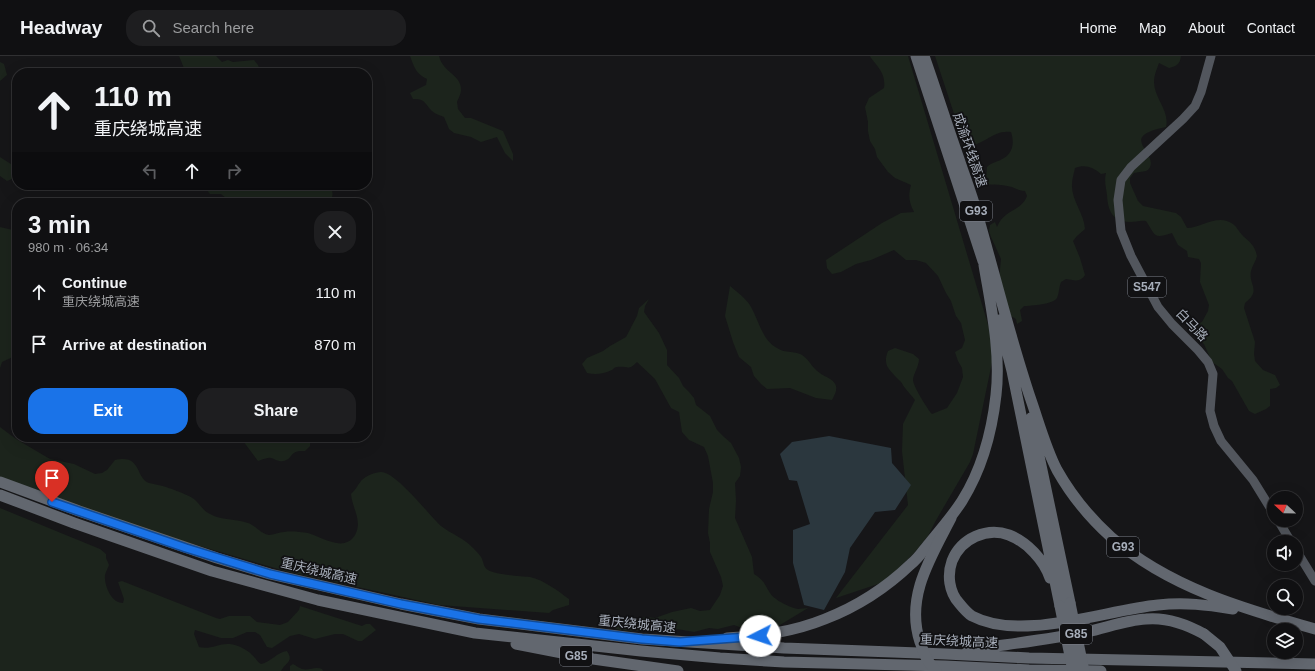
<!DOCTYPE html>
<meta charset="utf-8">
<style>
:root{--surface:#101012;--page:#1e1e20;--text:#f1f3f6;--muted:#9c9d9f;--line:#303032;--accent:#1a73e8}
body{margin:0;font-family:Helvetica,"Noto Sans SC",sans-serif;background:var(--page);color:var(--text);height:100vh;display:flex;flex-direction:column;font-size:15px;white-space:nowrap}
*{box-sizing:border-box;margin:0}
p{font-size:13px;color:var(--muted)}
.icon{flex:none;width:22px;height:22px;fill:none;stroke:currentColor;stroke-width:2;stroke-linecap:round;stroke-linejoin:round}
.map{position:relative;flex:1;overflow:hidden}
.details{position:absolute;left:12px;top:142px;width:360px;height:244px;display:flex;flex-direction:column;background:var(--surface);border-radius:16px;box-shadow:0 4px 16px #0002,0 0 0 1px var(--line)}
.details>*{flex:none}
.guide{position:absolute;left:12px;top:12px;width:360px;height:122px;border-radius:16px;box-shadow:0 4px 16px #0002,0 0 0 1px var(--line);background:#101012;color:var(--text);overflow:hidden}
.needle{width:26px;rotate:292deg}
.tools{position:absolute;left:1267px;top:435px;display:grid;gap:8px}
.tools a{display:grid;place-items:center;width:36px;height:36px;border-radius:50%;background:var(--surface);box-shadow:0 4px 16px #0002,0 0 0 1px var(--line);font-size:20px}
.pin{position:absolute;display:grid;place-items:center;width:34px;height:34px;color:#fff;margin:-41px -17px;border-radius:50% 50% 50% 0;rotate:-45deg;box-shadow:0 0 4px #0007}
.pin .icon{rotate:45deg}
.me{position:absolute;width:44px;margin:-22px;rotate:266deg;stroke-linejoin:round;filter:drop-shadow(0 0 3px #0008)}
.turn{display:flex;align-items:center;gap:14px;height:84px;padding:0 16px;font-size:18px}
.turn .icon{width:52px;height:52px;stroke-width:2.5}
.turn b{display:block;font-size:28px;line-height:34px}
.lanes{display:flex;align-items:center;height:38px;padding:0 16px;background:#0003;justify-content:center;gap:20px;direction:ltr}
.lanes .off{opacity:.35}
.round{display:grid;place-items:center;flex:none;width:42px;height:42px;border-radius:16px;background:var(--page)}
.overview{display:flex;align-items:center;justify-content:space-between;height:68px;padding:0 16px}
h1{font-size:24px;font-weight:700;line-height:30px}
.action{display:flex;gap:8px;margin-top:auto;padding:8px 16px}
.action a{flex:1;height:46px;border-radius:16px;background:var(--accent);color:#fff;font-size:16px;font-weight:700;line-height:46px;text-align:center}
.action a+a{background:var(--page);color:var(--text)}
ul{padding:0;list-style:none}
li{display:flex;align-items:center;gap:12px;height:52px;padding:0 16px}
li div{flex:1}
li b{display:block;font-size:15px}
li em{font-style:normal}
header{display:flex;align-items:center;gap:24px;box-sizing:border-box;height:56px;padding:0 20px;background:var(--surface);border-bottom:1px solid var(--line)}
header strong{font-size:19px}
nav{display:flex;gap:22px;margin-inline-start:auto;font-size:14px}
.search{width:280px;height:36px;background:var(--page);display:flex;align-items:center;gap:10px;box-sizing:border-box;padding:0 14px;border-radius:16px;color:var(--muted);font-size:15px}
.map>svg:first-child{display:block}
.green{fill:#1c241c}
.water{fill:#2b373e}
.lines{fill:none;stroke-linecap:round;stroke-linejoin:round}
.major{stroke:#52565d;stroke-width:9}
.highway{stroke:#62676f;stroke-width:11}
.highway-bridge{stroke:#62676f;stroke-width:11}
.route-casing{stroke:#114b97;stroke-width:10}
.route{stroke:#1a73e8;stroke-width:7}
.labels{text-anchor:middle;dominant-baseline:central;stroke-width:3.5;stroke-linejoin:round;paint-order:stroke}
.shield{fill:#111113;stroke:#7a7f88;stroke-width:1}
.shield-label{font-size:12px;font-weight:bold;fill:#a7aeba}
.street-label{font-size:13px;fill:#a7aeba;stroke:#111113}
</style>
<header>
<strong>Headway</strong>
<div class="search"><svg class="icon" aria-label="search" viewBox="0 0 24 24"><circle cx="10" cy="10" r="6"/><path d="M15 15l6 6"/></svg>Search here</div>
<nav><a>Home</a><a>Map</a><a>About</a><a>Contact</a></nav>
</header>
<div class="map">
<svg width="1315" height="615" viewBox="0 0 1315 615">
<rect width="100%" height="100%" fill="#161618"/>
<path class="green" d="M179,0H216L222,6L228,4L233,6L254,4L258,9L261,17H186Z
M410,0H439C443,17 461,18 461,34C461,38 458,43 457,46L458,53L465,62H471L503,75L513,98V105L505,97L497,81L481,86L471,81L454,77L449,73L444,61C440,59 435,58 432,55C425,48 425,42 413,43L410,37L426,29L427,23C416,18 414,11 410,0Z
M870,0H908L995,292L973,398L970,406L935,466L928,480L914,497L891,520L881,527L836,542L908,449L902,395L903,368L915,344C912,340 908,336 905,332C903,330 902,326 899,324C890,314 882,310 888,295L895,292L913,298L919,303C919,310 913,319 913,324C913,330 928,354 932,358L947,352L957,337L963,321L962,312L958,305L955,296L962,292L965,284L961,267L956,260L951,245L946,237L938,220L926,207L916,204H906L894,194L871,204L856,208L841,216L832,218L827,212L826,204L882,167L901,157L914,156C909,146 908,140 911,129L895,122L888,116L877,101L875,93L870,85L868,75V66L865,51L869,42L884,32C886,19 879,12 871,2Z
M935,0H1181C1180,8 1177,10 1169,12L1159,7C1157,13 1154,19 1154,26C1154,42 1170,55 1166,71C1117,81 1157,95 1150,111C1150,112 1147,115 1146,115C1143,116 1137,116 1134,117L1130,122V127L1138,145L1143,150L1176,157L1181,161L1187,172C1201,172 1218,157 1233,168C1237,171 1239,176 1243,180C1250,186 1255,190 1257,200C1256,205 1252,210 1251,215C1248,229 1262,234 1245,247L1244,252L1255,286L1254,298L1255,305L1263,314L1275,319L1280,329L1276,332L1270,333V350L1266,353L1255,358L1249,355L1232,325L1228,322L1222,313L1212,306L1204,288L1191,276L1189,271L1202,266L1208,255L1209,249L1200,226L1201,207L1199,203L1188,201L1187,195L1178,189L1172,177C1153,183 1156,180 1146,165C1140,164 1136,166 1130,166C1112,165 1108,155 1107,139C1106,131 1104,125 1106,117L1101,118C1093,111 1085,108 1075,112C1074,117 1072,123 1072,128C1071,144 1084,157 1085,173L1077,180L1073,185L1080,202L1085,219C1080,227 1074,224 1066,223L1061,226C1059,231 1059,238 1057,242C1054,248 1031,250 1024,250L1020,254L1022,265L1017,268L1016,263L1011,260L999,224L1001,203L991,181L989,175L990,169L995,166L997,171C1004,153 1021,156 1027,140L1025,135C1019,135 1017,133 1012,131C1004,129 995,128 987,129L986,123L987,111C992,106 998,106 1004,102C1014,96 1014,85 1011,76C994,73 983,90 967,90L963,85Z
M0,6L4,8L7,19L0,25Z
M0,101L17,112V121L7,125L0,120Z
M205,129H286L299,132L307,129H329C334,134 333,141 330,147H226V142L221,138H210L206,133Z
M0,171L17,175V299L2,306L0,312V322Z
M730,230C737,236 747,243 751,251C759,265 762,284 777,292C784,297 792,295 800,298C807,301 810,308 815,313C825,324 845,322 832,344L816,342L790,332L767,333L761,328L754,320L751,311L739,301L733,286L725,260Z
M649,243L645,250L644,256L659,277L667,294V309L679,322L683,330L689,336L694,342L696,349L710,360L717,374L724,381L731,387L739,402L741,411L740,420L735,427L736,445L735,462L752,501L754,518C765,525 764,528 770,537C774,544 791,552 798,553C801,553 805,552 808,552L775,572L760,570L742,572L734,569L718,573L709,572L694,576L677,573H667L659,575L644,574L636,575L620,574L611,571L609,563L617,566H627L646,561L655,562L672,556L691,552L700,555L710,554L720,539L723,530L721,521L710,496V487L708,477L709,453L713,436V427L708,400L704,391L689,384L682,376L679,356L671,352L655,323L637,306C628,315 629,310 617,311C615,311 614,312 612,314C603,318 596,319 587,317L582,308L587,302L603,295L610,290L626,281L637,260L639,252Z
M0,371L16,383L50,403L74,408L95,418L102,417L107,414L115,404C142,398 135,422 149,427C152,428 155,428 158,429C165,430 189,439 194,443C200,448 203,455 210,458C220,464 237,463 248,467C255,469 261,478 269,479C274,479 279,476 284,476C291,475 301,476 308,477C322,481 344,497 355,479C363,465 352,452 351,438C361,429 357,424 372,418C375,417 378,416 381,416C396,416 428,458 441,470C451,478 464,482 473,492C476,495 479,498 481,501C484,506 483,511 488,514C496,519 520,520 530,521C544,524 558,535 569,543V549L553,554L549,557L439,549L285,515L101,461L0,426Z
M240,381H308L310,384V390L305,395C288,394 294,403 283,405C278,406 275,403 271,402C267,401 262,404 258,405Z
M0,452L100,493L106,498V502L109,509C108,512 106,515 105,519C104,529 111,547 123,547L124,543L118,526L122,525L216,562L220,563L229,560H250L257,566L280,569L288,566L299,554L300,550L362,570L366,568H370L376,574L362,585H358L343,578H335L315,583L299,578L290,580L272,592L267,591L260,579L255,576H247L233,582H221L195,574L194,578L199,591C210,594 219,587 230,588C237,589 247,593 252,599C256,602 256,605 261,608C271,606 277,596 287,595C294,606 286,606 281,615H0Z
M293,608C297,610 299,612 302,613C309,615 315,610 322,613L323,615H290V610Z"/>
<path class="water" d="M829,380L891,392L892,407L911,429L895,454L875,456L850,492L845,516L824,554L804,549L793,507V474L810,468L797,425L789,424L780,398L792,386Z"/>
<g class="lines">
<path class="major" d="M1211,0L1201,36L1195,50L1183,63L1131,111L1121,124L1118,144L1121,175L1131,200L1158,251L1172,268L1198,294L1208,306L1213,318L1210,355L1214,370L1221,385L1253,424L1274,458
M1278,464L1291,486
M1296,494L1315,525"/>
<path class="highway" d="M916,0L983,205
M924,0C936,34 947,69 959,103C965,121 972,139 977,157C995,219 1010,282 1031,344C1039,367 1046,393 1057,414C1071,439 1090,462 1111,481C1168,531 1244,553 1315,573
M999,264L1012,315L1060,550
M1031,362L1070,547
M0,426L79,455L217,502L270,518L323,530L401,548L479,563L642,583L784,592L946,598L1029,602L1315,608
M0,439L74,467L212,515L318,544L475,577L641,595L720,602L784,606L945,610L1029,614L1101,615
M1050,522C1044,504 1027,486 1009,479C987,471 961,482 952,505C947,519 949,536 959,547C963,552 967,557 972,560C1021,586 1105,554 1158,549C1185,546 1207,549 1233,553
M727,582C761,580 793,576 825,563C856,551 887,531 911,508C919,502 924,493 931,485C942,472 953,459 962,445C982,413 992,375 996,339C1001,296 991,251 984,209
M516,588L593,603L678,615
M968,594C1008,588 1047,584 1086,576C1106,572 1126,564 1146,563C1167,561 1186,568 1204,578"/>
<path class="highway-bridge" d="M1070,547L1084,615
M1060,550L1073,615
M1204,578L1220,591L1236,615
M936,615C933,611 929,607 927,603C924,598 922,591 920,586C905,541 931,501 951,462"/>
</g>
<g class="lines">
<g class="route-casing">
<path id="route" d="M52,446L186,492L270,518L401,548L479,563L642,583L680,586L760,580"/>
</g>
<use href="#route" class="route"/>
</g>
<g class="labels">
<g class="shield">
<rect x="960" y="145" width="32" height="20" rx="3"/>
<rect x="1128" y="221" width="38" height="20" rx="3"/>
<rect x="1107" y="481" width="32" height="20" rx="3"/>
<rect x="1060" y="568" width="32" height="20" rx="3"/>
<rect x="560" y="590" width="32" height="20" rx="3"/>
</g>
<g class="shield-label">
<text x="976" y="155">G93</text>
<text x="1147" y="231">S547</text>
<text x="1123" y="491">G93</text>
<text x="1076" y="578">G85</text>
<text x="576" y="600">G85</text>
</g>
<g class="street-label">
<text transform="translate(970 94) rotate(71)">成渝环线高速</text>
<text transform="translate(1192 269) rotate(46)">白马路</text>
<text transform="translate(319 515) rotate(13)">重庆绕城高速</text>
<text transform="translate(637 568) rotate(6)">重庆绕城高速</text>
<text transform="translate(959 585) rotate(3)">重庆绕城高速</text>
</g>
</g>
</svg>
<div class="tools">
<a><svg class="needle" viewBox="-14 -14 28 28"><path d="M0-13l5 13h-10z" fill="#e53935"/><path d="M0 13l5-13h-10z" fill="#9c9d9f"/></svg></a>
<a><svg class="icon" aria-label="sound" viewBox="0 0 24 24"><path d="M4 9h4l5-4v14l-5-4H4zM17 9q2 3 0 6"/></svg></a>
<a><svg class="icon" aria-label="search" viewBox="0 0 24 24"><circle cx="10" cy="10" r="6"/><path d="M15 15l6 6"/></svg></a>
<a><svg class="icon" aria-label="layers" viewBox="0 0 24 24"><path d="M12 4l9 5-9 5-9-5zM3 14l9 5 9-5"/></svg></a>
</div>
<div class="pin" style="left:52px;top:446px;background:#d93025"><svg class="icon" aria-label="arrive" viewBox="0 0 24 24"><path d="M6 21V4h12l-3 4 3 4H6"/></svg></div>
<svg class="me" style="left:760px;top:580px" viewBox="-20 -20 40 40"><circle r="19" fill="#fff"/><path d="M0-13L10 11 0 6-10 11z" fill="#1a73e8"/></svg>
<div class="guide">
<div class="turn"><svg class="icon" aria-label="ahead" viewBox="0 0 24 24"><path d="M12 20V5M6 11l6-6 6 6"/></svg><div><b>110 m</b>重庆绕城高速</div></div>
<div class="lanes"><svg class="icon off" aria-label="left" viewBox="0 0 24 24"><path d="M17 20v-9H6M10 6l-5 5 5 5"/></svg><svg class="icon" aria-label="ahead" viewBox="0 0 24 24"><path d="M12 20V5M6 11l6-6 6 6"/></svg><svg class="icon off" aria-label="right" viewBox="0 0 24 24"><path d="M7 20v-9h11M14 6l5 5-5 5"/></svg></div>
</div>
<section class="details">
<div class="overview"><div><h1>3 min</h1><p>980 m · 06:34</p></div><a class="round"><svg class="icon" aria-label="close" viewBox="0 0 24 24"><path d="M6 6l12 12M18 6L6 18"/></svg></a></div>
<ul>
<li><svg class="icon" aria-label="ahead" viewBox="0 0 24 24"><path d="M12 20V5M6 11l6-6 6 6"/></svg><div><b>Continue</b><p>重庆绕城高速</p></div><em>110 m</em></li>
<li><svg class="icon" aria-label="arrive" viewBox="0 0 24 24"><path d="M6 21V4h12l-3 4 3 4H6"/></svg><div><b>Arrive at destination</b></div><em>870 m</em></li>
</ul>
<div class="action"><a>Exit</a><a>Share</a></div>
</section>
</div>
